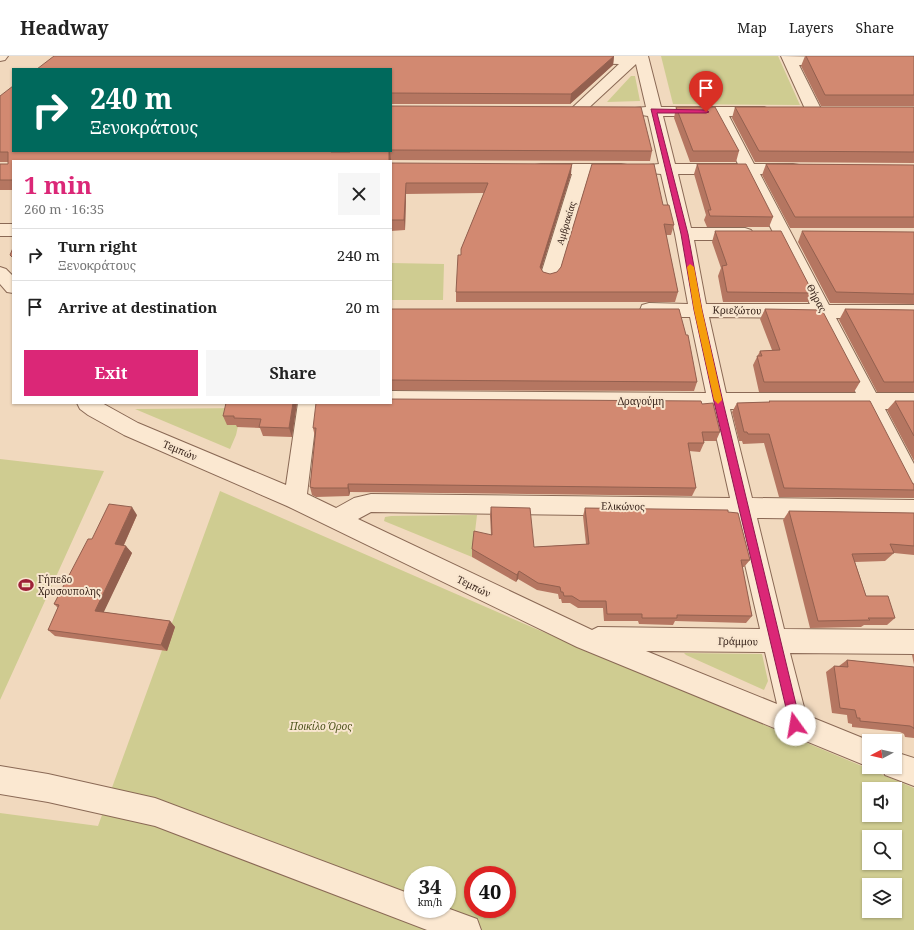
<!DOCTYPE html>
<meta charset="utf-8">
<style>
:root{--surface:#fff;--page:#f6f6f6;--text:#222;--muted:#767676;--line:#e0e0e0;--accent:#db2777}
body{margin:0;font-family:"Noto Serif",serif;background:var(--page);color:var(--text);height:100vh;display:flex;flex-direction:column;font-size:15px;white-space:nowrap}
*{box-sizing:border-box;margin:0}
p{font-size:13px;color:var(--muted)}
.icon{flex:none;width:22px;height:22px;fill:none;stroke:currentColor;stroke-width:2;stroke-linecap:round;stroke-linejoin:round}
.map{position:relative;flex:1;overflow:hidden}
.drawer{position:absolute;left:12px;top:104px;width:380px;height:244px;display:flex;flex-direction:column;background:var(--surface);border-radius:0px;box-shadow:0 1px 3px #0004}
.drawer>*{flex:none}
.top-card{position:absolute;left:12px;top:12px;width:380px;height:84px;border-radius:0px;box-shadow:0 1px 3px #0004;background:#00695c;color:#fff;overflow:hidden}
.needle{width:26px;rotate:263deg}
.tools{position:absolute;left:862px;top:678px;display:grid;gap:8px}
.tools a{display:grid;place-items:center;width:40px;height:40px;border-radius:0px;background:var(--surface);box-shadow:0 1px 3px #0004;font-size:20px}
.speed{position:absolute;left:404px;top:810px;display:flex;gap:8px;font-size:20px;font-weight:700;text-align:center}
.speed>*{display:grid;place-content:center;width:52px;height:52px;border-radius:50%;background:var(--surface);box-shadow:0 1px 3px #0004;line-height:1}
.speed small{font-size:10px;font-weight:400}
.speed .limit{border:6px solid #d22;background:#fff;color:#111}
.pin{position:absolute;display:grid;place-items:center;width:34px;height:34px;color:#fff;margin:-41px -17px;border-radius:50% 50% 50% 0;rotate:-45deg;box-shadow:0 0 4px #0007}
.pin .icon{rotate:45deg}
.me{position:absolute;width:44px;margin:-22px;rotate:347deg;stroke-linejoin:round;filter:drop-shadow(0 0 3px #0008)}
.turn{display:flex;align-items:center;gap:14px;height:84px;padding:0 12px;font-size:18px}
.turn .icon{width:52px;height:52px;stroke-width:2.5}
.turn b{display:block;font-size:28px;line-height:34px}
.round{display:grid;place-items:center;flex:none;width:42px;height:42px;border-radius:0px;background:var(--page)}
.headline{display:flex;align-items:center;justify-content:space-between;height:68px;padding:0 12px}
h1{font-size:24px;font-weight:700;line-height:30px;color:var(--accent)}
.action{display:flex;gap:8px;margin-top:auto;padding:8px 12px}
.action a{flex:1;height:46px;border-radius:0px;background:var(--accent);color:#fff;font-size:16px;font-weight:700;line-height:46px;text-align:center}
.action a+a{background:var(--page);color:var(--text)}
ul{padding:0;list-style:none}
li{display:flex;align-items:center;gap:12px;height:52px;padding:0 12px;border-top:1px solid var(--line)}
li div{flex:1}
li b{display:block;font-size:15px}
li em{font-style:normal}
header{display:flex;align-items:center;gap:24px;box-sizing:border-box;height:56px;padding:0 20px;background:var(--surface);border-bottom:1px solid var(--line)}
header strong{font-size:19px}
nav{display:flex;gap:22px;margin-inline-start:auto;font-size:14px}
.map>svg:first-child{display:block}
.green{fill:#cfcc91;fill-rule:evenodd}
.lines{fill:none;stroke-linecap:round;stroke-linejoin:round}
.minor-casing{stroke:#8a6955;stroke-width:2}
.minor{fill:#fbe8d1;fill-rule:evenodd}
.wall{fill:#b57661}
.shaded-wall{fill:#93604f}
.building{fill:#d28971;stroke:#93604f}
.route{fill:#db2777;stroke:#8e194d}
.slow{fill:#f59e0b}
.labels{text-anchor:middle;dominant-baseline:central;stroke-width:4;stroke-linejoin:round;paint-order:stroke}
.far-street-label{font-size:9px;fill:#38241b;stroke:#f8e5ce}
.street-label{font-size:10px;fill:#38241b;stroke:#f8e5ce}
.poi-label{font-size:10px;fill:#38241b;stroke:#f8e5ce;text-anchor:start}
.park-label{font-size:10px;font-style:italic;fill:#515620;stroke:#f8e5ce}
</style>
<header>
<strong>Headway</strong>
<nav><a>Map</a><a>Layers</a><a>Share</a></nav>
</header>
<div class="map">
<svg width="914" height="874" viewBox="0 0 914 874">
<rect width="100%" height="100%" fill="#f1d9be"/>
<path class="green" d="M661,0H778L800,49L673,48Z
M631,20H635L640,45L607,46Z
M391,207L444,208L443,244H391Z
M242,352L236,379L230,393L135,353Z
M0,403L104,415L0,644Z
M220,435L534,572L914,732V874H0V757L98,770ZM869,733H895V759H869ZM869,781H895V807H869ZM413,819H447V853H413ZM473,819H507V853H473ZM869,829H895V855H869Z
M477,459L472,501L384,465L385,461L391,460Z
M684,597L762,598L768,625L764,634L686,599Z"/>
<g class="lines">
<g class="minor-casing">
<path id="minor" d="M0,0H8L5,4L0,5Z
M584,0H648L661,51H764L769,53L772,56L769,59L764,61L729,60L754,108H793L799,109L801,113L799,117L793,118H760L829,249H914V263L836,262L876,337H914V353H885L914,408V438L906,436L864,353H730L752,442L914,444V464L757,462L784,573L914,574V598L790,597L806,659L870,685L869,711L577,591L287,450L124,379L88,359L80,353L77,347H102L138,367L286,429L298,347H318L307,438L336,452L354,442L371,438L730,442L710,353L391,351L383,347H391V335L706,337L690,261H649L642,259L640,254L642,249L649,247L688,248L675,178L661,118L649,117L647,113L649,109L659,108L648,60L635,58L632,55L635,52L646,51L636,8L582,58L577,60L572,58L569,55L572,52L619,8L580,7L578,4L580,1ZM663,60H714L738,108H675ZM678,118H743L810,248H706L694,184H745L751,182L754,178L751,174L745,172H691ZM709,261L817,262L856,337H726ZM371,456L734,461L760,573L598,571L592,574L358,463ZM646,595L765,596L777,648Z
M781,0L833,1L838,2L840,5L838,8L833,9H799L822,55L819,58L814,60L809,58L806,55Z
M541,108H621L627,109L629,113L627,117L621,118H589L558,221L555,225L549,227L543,225L540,221L572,118H541L535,117L533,113L535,109Z
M0,168H13V180H0Z
M0,211L6,213L13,220V237L7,236L0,228Z
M895,696L914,702V730L885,719L882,711H895Z
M0,710L48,718L155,742L413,839V853L447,852L477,863L481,874H427L155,770L48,746L0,738Z"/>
</g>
<use href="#minor" class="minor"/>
</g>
<path class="wall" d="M54,0H614L613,9L570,48H391V13Z
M805,0H914V50H821L801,10Z
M0,40L13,95H334V96H350V95H391V50L652,95L650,105L391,104L13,105V134H0V108H8V106H0Z
M676,51L739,95L736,106H690L674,62Z
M735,51H914V107L755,106L732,62Z
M391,107L571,118L541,213L543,216L550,218L557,216L663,149L674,169L671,179H666L678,236L675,246H456V236L461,199V193L484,137L406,138L405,174L391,175Z
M697,108L773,161L769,171H707L704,164L706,159L694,118Z
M766,108L914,109V172H790L762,119Z
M715,175L813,237L808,246H723L718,220L721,212L712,186Z
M802,175L914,176V248L830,247L798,186Z
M391,253L686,279L697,326L694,335L391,334Z
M765,253L860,326L854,336H759L753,309L760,295L772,294L760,263Z
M845,253L914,254V336H877L839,264Z
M769,345L914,428V442L779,441L764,387L743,388L742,385H739L732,356L737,347L769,346Z
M895,345H914V405L887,354Z
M297,347L292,381L263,380L260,372L237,371L236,369H227L223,360Z
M702,348L720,376L716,385H704V387L700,396L689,395L696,432L692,440L350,436L349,440L316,441L312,439L310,431L315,381L313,372Z
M491,451L534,491L586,488L583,460L585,452L728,456L750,504L744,511H742L752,560L746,567L675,565L673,569L639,568L638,565H604L603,552H578L570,547H562L561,543H559L558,538L537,534L518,523L516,526L472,501V493L491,479L490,459Z
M789,455L914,457V499L894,497L885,505L855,506L866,540L895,562L887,569H864L861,571L810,572L783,464Z
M137,459L124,489L132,497L103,556L170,565L175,571L167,595L55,580L48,574L58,552L54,548L92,483Z
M914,598V609L912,599Z
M847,604L914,611V682L905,681L904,678L900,676L852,671V668L848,667L847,659L832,657L826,616L834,610H839Z"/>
<path class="shaded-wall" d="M614,0L613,9L570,48L571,38Z
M389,95H390L391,104V105H389Z
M572,108L571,118L539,221L540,211Z
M406,127V138L405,174L404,164Z
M293,347H297L292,381L289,372Z
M348,428L350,436L349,440L348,432Z
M132,451L137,459L121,495L115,488Z
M126,490L132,497L101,562L95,555Z
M519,515L518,523L516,526L517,519Z
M170,565L175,571L167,595L161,589Z"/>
<path class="building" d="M54,0H614L571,38L391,37V13H37Z
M806,0H914V39H825Z
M13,30V95H331V96H350V95H389V105H13V124H0V108H8V96H0V40Z
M391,50L641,51L652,95L391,94Z
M676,51H715L739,95H693Z
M735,51H914V96L759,95Z
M391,107L572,108L540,211L543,216L550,218L557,216L561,211L592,108H654L663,149H669L674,169L664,168L678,236H456L458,199H461V193L488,127H406L404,164H391Z
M697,108H746L773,161L710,160L708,154H711Z
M766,108L914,109V161H795Z
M715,175H781L813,237L727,236L722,210L727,209Z
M802,175L914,176V238L836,236Z
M13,192V202L10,199Z
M391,253H679L686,279H688L697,326L391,324Z
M765,253L822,254L860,326H764L757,300H762L760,295L780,294Z
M845,253L914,254V326H884Z
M391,343L701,345L702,348L713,347L720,376H702L704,387H688L696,432L348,428V432H314L310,431L316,372H313L316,347H391Z
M769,345H870L913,428H914V434L784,432L769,378H748L747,376H744L737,347L770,346Z
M895,345H914V380Z
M226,347H293L289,372L259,371L261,363L234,362V360H223Z
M109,448L132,451L115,488L126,490L95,555L170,565L161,589L48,574L59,549L54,548L88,483H92Z
M491,451L530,452L534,491L589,488L585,452L728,454V456L738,457L750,504H741L752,560L677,559V562H642V558H607L606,545H580L572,540H564L563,536H561L560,531L538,527L519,515L517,519L472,493L474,475L492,479Z
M789,455L914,457V490L890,488L894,497L852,498L866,540H888L895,562H868L870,564L818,565Z
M847,604L914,611V673V672L910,670L860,665V662H857L855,654L840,652L834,610L848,611Z"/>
<path class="route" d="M651,53L706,54L709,56L706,57H657L688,178L702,254L723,346L801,669L799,673L795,674L791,673L790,669L714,346L694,254L681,178Z"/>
<path class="slow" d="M690,208L694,211L702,254L722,344L718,348L714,344L694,254L687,211Z"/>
<defs>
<g id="stadium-bare" transform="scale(1.2)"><path d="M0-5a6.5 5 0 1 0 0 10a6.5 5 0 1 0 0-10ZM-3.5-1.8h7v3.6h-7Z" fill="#9d2137" stroke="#f8e5ce" stroke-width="2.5" paint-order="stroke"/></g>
</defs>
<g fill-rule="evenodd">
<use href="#stadium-bare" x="26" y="529"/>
</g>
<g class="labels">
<g class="far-street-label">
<text transform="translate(566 167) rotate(-73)">Αμβρακίας</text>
</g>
<g class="street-label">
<text transform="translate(817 242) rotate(62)">Θήρας</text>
<text transform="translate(737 254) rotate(1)">Κριεζώτου</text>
<text x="641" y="345">Δραγούμη</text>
<text transform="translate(180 394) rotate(23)">Τεμπών</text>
<text transform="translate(623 450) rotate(1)">Ελικώνος</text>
<text transform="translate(474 530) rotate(26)">Τεμπών</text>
<text transform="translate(738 585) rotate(1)">Γράμμου</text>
</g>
<g class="poi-label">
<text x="38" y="523">Γήπεδο<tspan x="38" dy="12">Χρυσουπολης</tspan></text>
</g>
<g class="park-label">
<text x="321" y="670">Ποικίλο Όρος</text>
</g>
</g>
</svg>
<div class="tools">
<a><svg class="needle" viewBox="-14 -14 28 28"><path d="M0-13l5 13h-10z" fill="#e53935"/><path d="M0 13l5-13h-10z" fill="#767676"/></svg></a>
<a><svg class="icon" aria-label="sound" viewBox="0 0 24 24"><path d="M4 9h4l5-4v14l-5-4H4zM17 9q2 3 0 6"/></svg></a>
<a><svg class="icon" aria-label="search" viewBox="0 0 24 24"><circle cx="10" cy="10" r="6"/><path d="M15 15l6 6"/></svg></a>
<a><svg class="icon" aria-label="layers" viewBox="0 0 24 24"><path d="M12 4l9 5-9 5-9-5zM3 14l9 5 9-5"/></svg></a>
</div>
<div class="speed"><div>34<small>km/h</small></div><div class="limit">40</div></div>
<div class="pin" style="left:706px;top:56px;background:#d93025"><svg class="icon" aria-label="arrive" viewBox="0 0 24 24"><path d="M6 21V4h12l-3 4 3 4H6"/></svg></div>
<svg class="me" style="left:795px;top:669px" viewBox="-20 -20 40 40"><circle r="19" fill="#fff"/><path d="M0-13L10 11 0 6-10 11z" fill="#db2777"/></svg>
<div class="top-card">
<div class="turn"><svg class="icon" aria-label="right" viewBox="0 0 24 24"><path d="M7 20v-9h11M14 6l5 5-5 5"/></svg><div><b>240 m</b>Ξενοκράτους</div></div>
</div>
<section class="drawer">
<div class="headline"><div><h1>1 min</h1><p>260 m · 16:35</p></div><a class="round"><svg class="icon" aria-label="close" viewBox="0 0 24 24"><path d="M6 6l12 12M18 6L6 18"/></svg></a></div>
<ul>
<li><svg class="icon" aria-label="right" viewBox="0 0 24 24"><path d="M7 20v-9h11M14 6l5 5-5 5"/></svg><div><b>Turn right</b><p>Ξενοκράτους</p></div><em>240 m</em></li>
<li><svg class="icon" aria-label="arrive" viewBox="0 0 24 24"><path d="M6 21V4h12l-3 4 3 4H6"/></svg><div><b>Arrive at destination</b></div><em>20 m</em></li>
</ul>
<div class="action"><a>Exit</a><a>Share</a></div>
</section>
</div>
